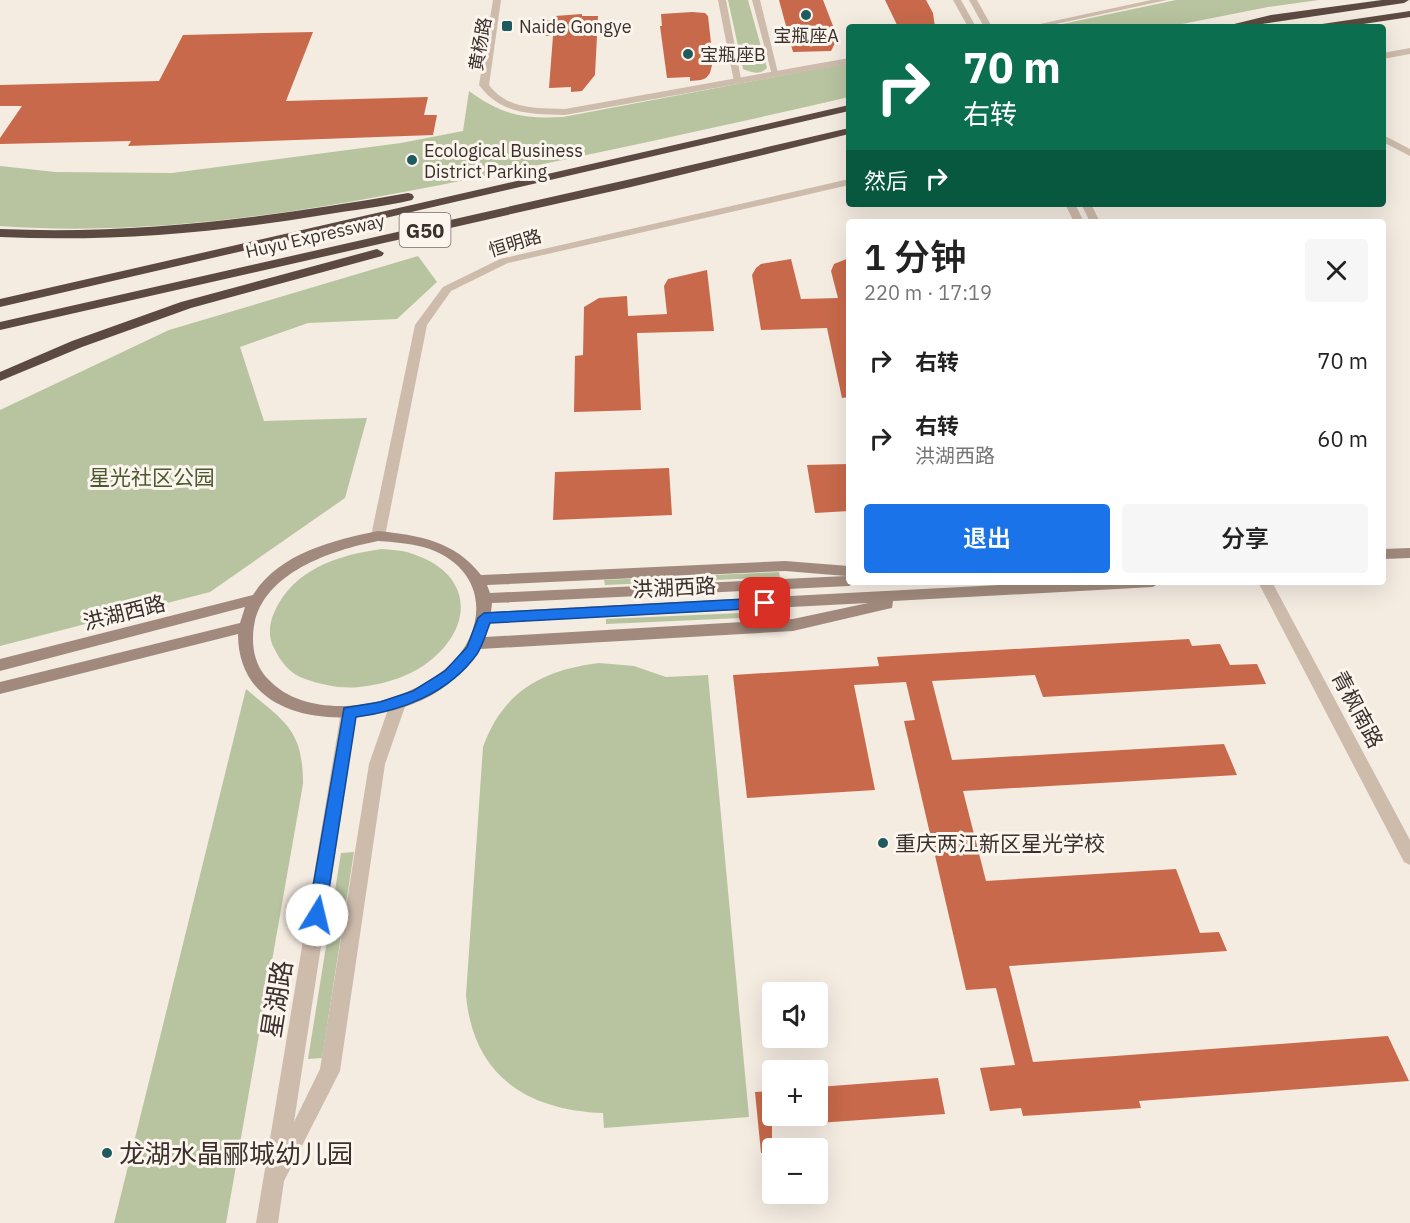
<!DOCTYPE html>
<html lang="zh">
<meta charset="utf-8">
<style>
:root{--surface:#fff;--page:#f6f6f6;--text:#222;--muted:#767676;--accent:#1a73e8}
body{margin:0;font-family:"IBM Plex Sans","Noto Sans SC",sans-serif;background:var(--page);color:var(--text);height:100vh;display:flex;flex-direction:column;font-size:22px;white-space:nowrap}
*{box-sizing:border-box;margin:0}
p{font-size:20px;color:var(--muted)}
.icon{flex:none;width:33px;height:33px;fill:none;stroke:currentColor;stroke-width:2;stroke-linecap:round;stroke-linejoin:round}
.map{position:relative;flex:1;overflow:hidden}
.sheet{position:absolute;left:846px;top:219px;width:540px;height:366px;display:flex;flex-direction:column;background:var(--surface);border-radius:6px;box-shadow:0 6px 24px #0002}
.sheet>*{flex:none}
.banner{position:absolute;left:846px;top:24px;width:540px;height:183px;border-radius:6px;box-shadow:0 6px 24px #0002;background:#0b6e4f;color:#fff;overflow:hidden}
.controls{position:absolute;left:762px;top:982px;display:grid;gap:12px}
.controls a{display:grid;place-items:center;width:66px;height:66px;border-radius:6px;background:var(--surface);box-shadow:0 6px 24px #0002;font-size:30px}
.pin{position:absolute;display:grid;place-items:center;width:51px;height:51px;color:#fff;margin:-26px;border-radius:12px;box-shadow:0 3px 9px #0006}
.me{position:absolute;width:66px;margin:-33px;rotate:9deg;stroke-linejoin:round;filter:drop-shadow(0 0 4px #0008)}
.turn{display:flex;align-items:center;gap:21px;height:126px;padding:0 18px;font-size:27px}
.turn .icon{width:78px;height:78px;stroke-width:2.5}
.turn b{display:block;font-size:42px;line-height:51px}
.then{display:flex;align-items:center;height:57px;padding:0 18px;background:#0003;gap:12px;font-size:22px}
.round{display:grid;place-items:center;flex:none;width:63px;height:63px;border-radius:6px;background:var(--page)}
.overview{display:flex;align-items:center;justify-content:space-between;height:102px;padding:0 18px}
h1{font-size:36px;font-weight:600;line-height:45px}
.cta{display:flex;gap:12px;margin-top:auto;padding:12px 18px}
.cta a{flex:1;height:69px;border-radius:6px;background:var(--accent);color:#fff;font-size:24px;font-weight:600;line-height:69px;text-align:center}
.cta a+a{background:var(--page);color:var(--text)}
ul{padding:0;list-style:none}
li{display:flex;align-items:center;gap:18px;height:78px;padding:0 18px}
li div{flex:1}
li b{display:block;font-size:22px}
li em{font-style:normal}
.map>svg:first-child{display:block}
.green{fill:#b8c4a0}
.building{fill:#c8694b}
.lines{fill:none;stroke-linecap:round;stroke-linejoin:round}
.minor{fill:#cdbbac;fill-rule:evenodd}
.tertiary{fill:#cdbbac;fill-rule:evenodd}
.secondary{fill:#a18a7d;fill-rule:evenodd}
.motorway{fill:#5c4a42;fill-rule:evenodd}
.route{fill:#1a73e8;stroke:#114b97;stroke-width:1.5}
.poi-dot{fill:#1f5a5e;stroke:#fbf5ee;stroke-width:2}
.labels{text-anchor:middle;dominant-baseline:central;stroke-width:6;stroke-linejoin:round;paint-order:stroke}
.far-poi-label{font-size:18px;fill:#3b302b;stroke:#fbf5ee;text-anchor:start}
.far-street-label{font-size:18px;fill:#3b302b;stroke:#fbf5ee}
.shield{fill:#fbf5ee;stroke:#756b66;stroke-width:1.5}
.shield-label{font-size:20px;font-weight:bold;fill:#3b302b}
.park-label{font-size:21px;fill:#4a5a2e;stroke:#fbf5ee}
.street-label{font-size:21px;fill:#3b302b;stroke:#fbf5ee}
.poi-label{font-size:21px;fill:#3b302b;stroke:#fbf5ee;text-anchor:start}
.near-street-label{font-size:26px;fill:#3b302b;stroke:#fbf5ee}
.near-poi-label{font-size:26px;fill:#3b302b;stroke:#fbf5ee;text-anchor:start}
</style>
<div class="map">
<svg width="1410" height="1223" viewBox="0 0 1410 1223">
<rect width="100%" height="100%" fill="#f4ebe1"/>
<path class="green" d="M728,0H748L767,68C760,75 752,73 743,69Z
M1176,0H1319L1268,7L1167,27H1048Z
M849,63V97C733,124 616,149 499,173C334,207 169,238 0,226V166L55,172L172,173L401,143L463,131L469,91C502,115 523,119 563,117Z
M418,256L437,282L397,319L308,323L240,347L264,421L367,418L345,498L210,592L0,646V410L169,330Z
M382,549C392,550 404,550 413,554C476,575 474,631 423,666C405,678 380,685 359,687C340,689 323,685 305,679C290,674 280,661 274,648C268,638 269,623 274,613C293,569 338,555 382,549Z
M779,572L780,577L605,585L604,580Z
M785,611L786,616L606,624V619Z
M599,663L634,666L666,677L708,675L749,1117L604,1128L603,1113C526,1110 473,1075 466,995L483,747C503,691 543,670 599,663Z
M246,689C285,722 303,729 303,784L226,1223H114Z
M354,852L322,1058L308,1059L341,853Z"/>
<path class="building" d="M779,0H823L835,31V43L831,51L793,52Z
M885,0H926L933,13L935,27H898Z
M692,12L705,13L708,16L713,61L710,73L706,78L701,80L690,81V77L667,78L660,26H662L661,14Z
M582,14V16H598L595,75L582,91L571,92V87L549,88L553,36H545L547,20H555V16Z
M313,32L286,101L428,97L424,115H437L433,135L128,146L131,141L0,144V138L22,106H0V85L159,81L183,35Z
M849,258V397L842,398L827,328L761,330L752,275L756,268L761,264L791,259L801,299L838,298L831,271L834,264Z
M707,270L714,331L637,333L641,410L574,412L575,356L583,355L584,307L599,298L627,296L628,316L667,314L664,286L668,279Z
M849,464V511L815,513L807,465Z
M669,468L672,515L553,520L555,472Z
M1189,639L1192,646L1220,644L1230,665L1257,664L1266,684L1043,697L1035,675L932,681L952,760L1224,744L1237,775L963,791L986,881L1176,869L1200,933L1219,932L1227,951L1009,966L1033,1062L1388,1036L1409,1081L1139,1101L1141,1108L1023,1116L1021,1108L990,1111L980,1068L1015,1065L996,988L966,990L904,721L915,720L906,682L854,685L875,790L747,798L733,675L879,666L877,657Z
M938,1078L945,1114L818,1123V1087Z
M772,1091V1153H761L755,1092Z"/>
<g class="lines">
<path class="minor" d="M718,0H726L742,84L734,82Z
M752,0H760L779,77L772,75Z"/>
<path class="tertiary" d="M493,0H501L489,85C508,110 536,108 565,109L849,58V64L565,115C532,114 501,115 479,85Z
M953,0H961L976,27H968Z
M969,0H977L992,27H984Z
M1151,0H1167L1042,27H1026Z
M1410,48V54L1383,59V53Z
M1383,135L1410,149V156L1383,142Z
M849,179V185L508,263L451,291L427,325L385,536L378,541L373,539L371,536L415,325L443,287L500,259Z
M1065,204H1075L1084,222H1074Z
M1081,204H1091L1100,222H1090Z
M1258,582H1272L1410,840V865L1404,862Z
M399,695L405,697L407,701L385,764L340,1071L284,1181L278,1223H256L341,712L343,708L349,706L355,708L357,712L294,1122L320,1069L369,764L391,701L393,697Z"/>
<path class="secondary" d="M378,531C418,535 455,541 481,575L785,561L849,566V582H856L849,586L492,603L491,612L1055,582H1160L1153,587L893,601L892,608L887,609L793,631L480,649C465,670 447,689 422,700C358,730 238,729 238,634L0,694V682L240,623L245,607L0,671V659L253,595C279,553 334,540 378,531ZM378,541C393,542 408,543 423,547C466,559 488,595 470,637C442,700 318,732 269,680C258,669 253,655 253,639C252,576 328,551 378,541ZM785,571L846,576L490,593L487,585ZM868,603L793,619L485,637L490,623Z
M1410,548V558L1383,559V549Z"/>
<path class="motorway" d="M1382,0H1409L1404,3L1242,27H1222L1271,15Z
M1410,11V17L1343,27H1317L1322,24Z
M849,105V111L0,307V299Z
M849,128V134L631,187L0,330V322L631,179Z
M408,193L412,194L414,197L412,200C383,207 352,210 323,215C215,233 109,242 0,237V229C138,235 272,217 408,193Z
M377,249L384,253L382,256L191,308L82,347L0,381V372L72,341L181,302Z"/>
</g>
<path class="route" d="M765,598L771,603L765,608L490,623C486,633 483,645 477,654C449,693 402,711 356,717L325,915L323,921L317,923L311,921L308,915L344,708L380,702L413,691L445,671L467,647L478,618L484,613Z"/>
<g class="poi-dot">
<circle cx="806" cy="15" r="6"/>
<rect x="501" y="20" width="12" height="12" rx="3"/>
<circle cx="688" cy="54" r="6"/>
<circle cx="412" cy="160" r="6"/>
<circle cx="883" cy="843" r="6"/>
<circle cx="107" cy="1153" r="6"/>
</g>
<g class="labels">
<g class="far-poi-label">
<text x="519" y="26">Naide Gongye</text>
<text x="806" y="35" text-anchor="middle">宝瓶座A</text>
<text x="700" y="54">宝瓶座B</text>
<text x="424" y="150">Ecological Business<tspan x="424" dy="21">District Parking</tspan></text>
</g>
<g class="far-street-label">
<text transform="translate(480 44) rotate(-80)">黄杨路</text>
<text transform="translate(315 236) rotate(-13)">Huyu Expressway</text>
<text transform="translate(515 243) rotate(-17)">恒明路</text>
</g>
<rect class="shield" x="399.5" y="213" width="51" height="34" rx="4.5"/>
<g class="shield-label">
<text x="425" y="230">G50</text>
</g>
<g class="park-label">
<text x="152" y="477">星光社区公园</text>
</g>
<g class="street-label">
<text transform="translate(674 587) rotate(-3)">洪湖西路</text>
<text transform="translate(124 612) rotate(-14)">洪湖西路</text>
<text transform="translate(1358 709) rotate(62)">青枫南路</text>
</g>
<g class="poi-label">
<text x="895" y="843">重庆两江新区星光学校</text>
</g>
<g class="near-street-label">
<text transform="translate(276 999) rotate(-81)">星湖路</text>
</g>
<g class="near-poi-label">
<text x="119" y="1153">龙湖水晶郦城幼儿园</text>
</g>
</g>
</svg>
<div class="controls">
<a><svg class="icon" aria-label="sound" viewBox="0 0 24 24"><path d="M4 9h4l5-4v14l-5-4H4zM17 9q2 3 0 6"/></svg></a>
<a>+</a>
<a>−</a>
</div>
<div class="pin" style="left:765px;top:603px;background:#d93025"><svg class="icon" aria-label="arrive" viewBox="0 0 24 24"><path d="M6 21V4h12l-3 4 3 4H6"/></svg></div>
<svg class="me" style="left:317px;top:915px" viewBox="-20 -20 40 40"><circle r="19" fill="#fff"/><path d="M0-13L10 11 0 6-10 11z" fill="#1a73e8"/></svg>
<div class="banner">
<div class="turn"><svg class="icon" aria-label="right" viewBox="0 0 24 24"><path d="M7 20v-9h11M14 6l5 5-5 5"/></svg><div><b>70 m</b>右转</div></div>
<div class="then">然后<svg class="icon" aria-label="right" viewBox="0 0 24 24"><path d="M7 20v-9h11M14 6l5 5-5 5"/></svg></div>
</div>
<section class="sheet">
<div class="overview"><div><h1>1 分钟</h1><p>220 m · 17:19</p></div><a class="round"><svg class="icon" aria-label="close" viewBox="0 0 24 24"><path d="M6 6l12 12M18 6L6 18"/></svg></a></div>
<ul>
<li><svg class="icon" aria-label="right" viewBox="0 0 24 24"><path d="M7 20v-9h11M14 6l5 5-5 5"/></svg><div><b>右转</b></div><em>70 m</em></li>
<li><svg class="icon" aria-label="right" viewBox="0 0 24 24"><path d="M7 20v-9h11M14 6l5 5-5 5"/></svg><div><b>右转</b><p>洪湖西路</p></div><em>60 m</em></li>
</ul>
<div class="cta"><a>退出</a><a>分享</a></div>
</section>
</div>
